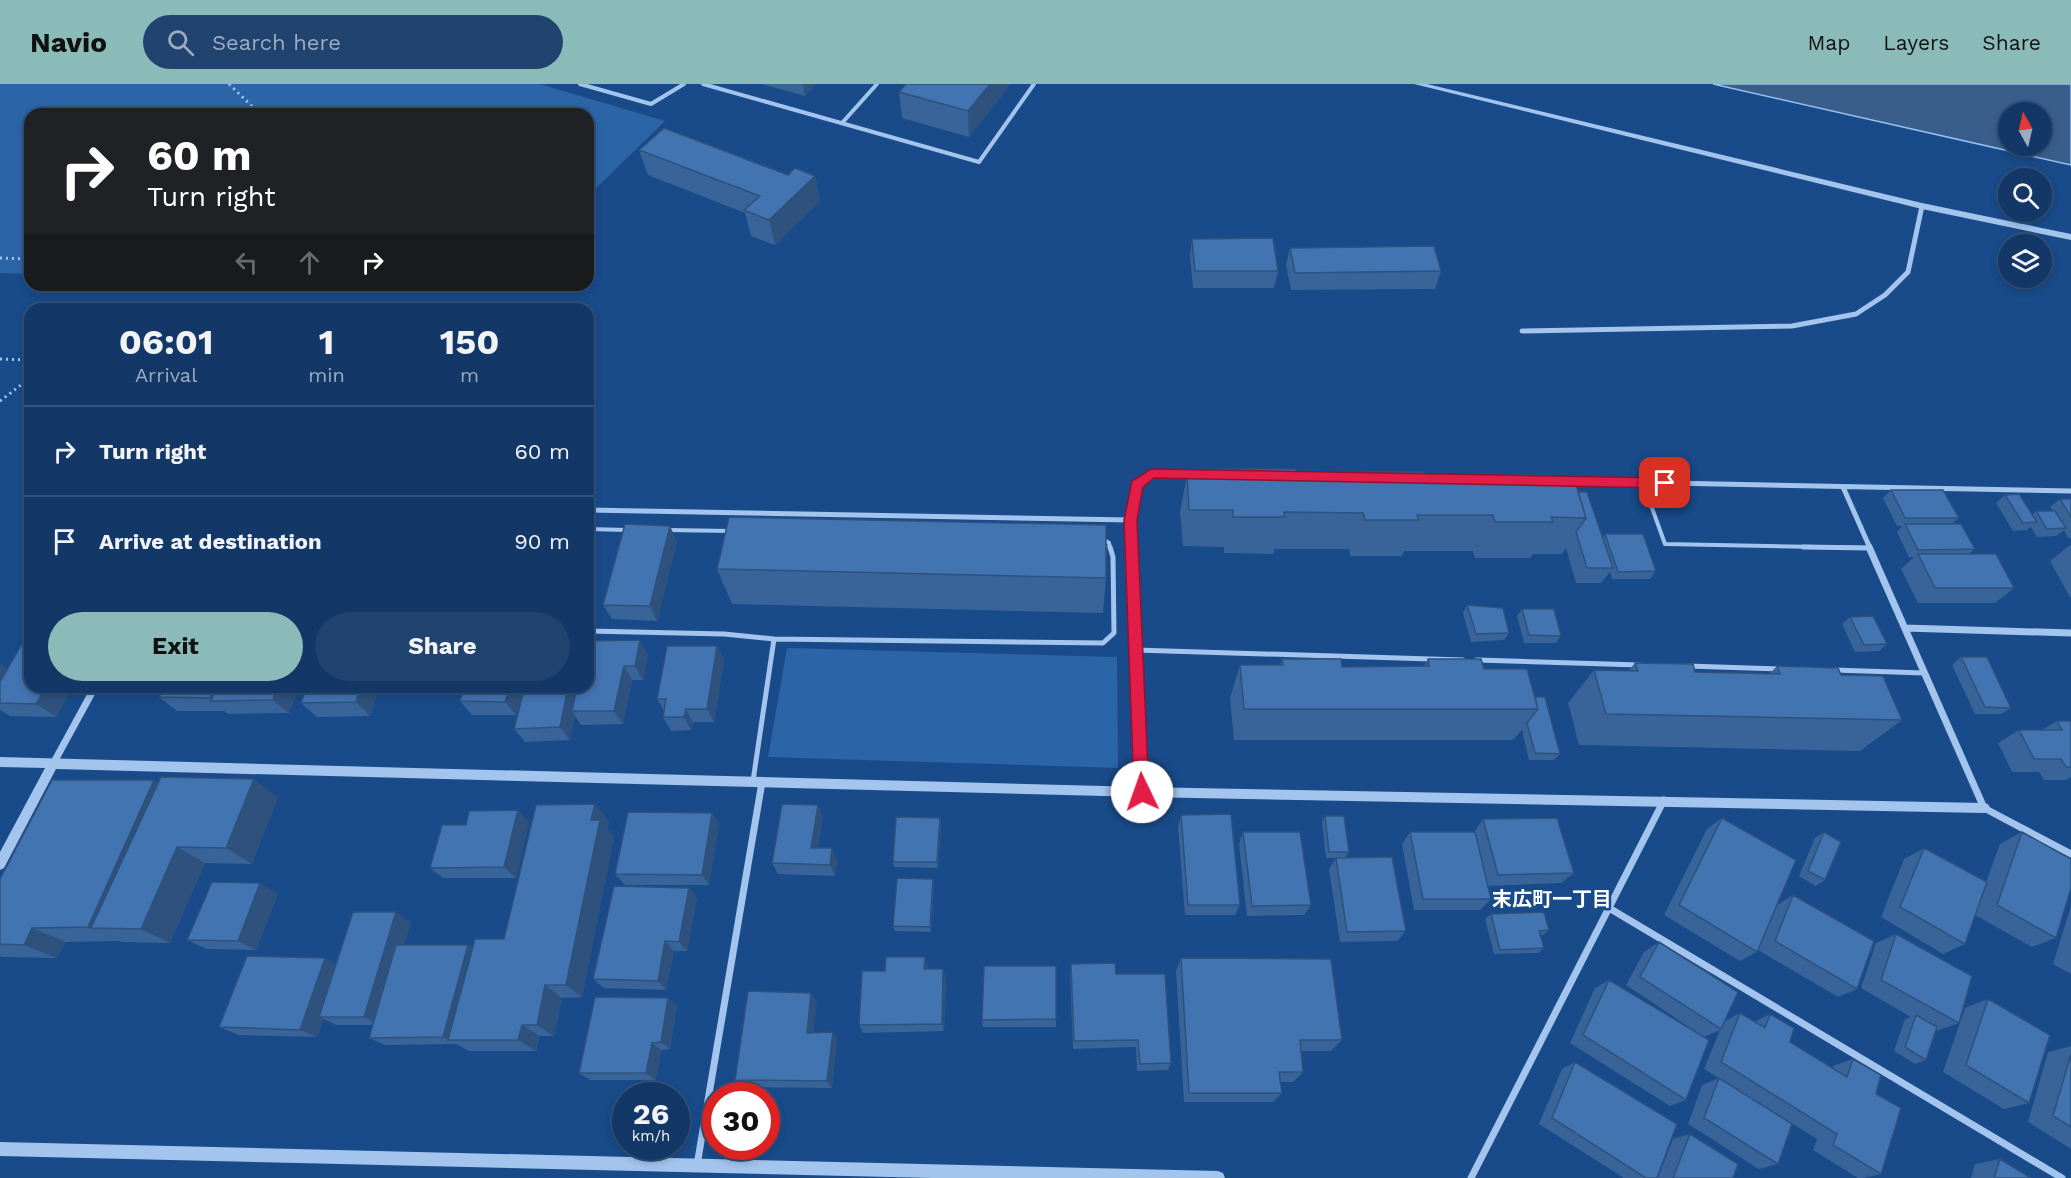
<!DOCTYPE html>
<meta charset="utf-8">
<style>
:root{--surface:#133867;--page:#204370;--text:#f1f3f6;--muted:#9dacc0;--line:#32527b;--accent:#8bbbb9}
body{margin:0;font-family:"Work Sans","Noto Sans JP",sans-serif;background:var(--page);color:var(--text);height:100vh;display:flex;flex-direction:column;font-size:22px;white-space:nowrap}
*{box-sizing:border-box;margin:0}
p{font-size:20px;color:var(--muted)}
.icon{flex:none;width:33px;height:33px;fill:none;stroke:currentColor;stroke-width:2;stroke-linecap:round;stroke-linejoin:round}
.map{position:relative;flex:1;overflow:hidden}
.side{position:absolute;left:24px;top:219px;width:570px;height:390px;display:flex;flex-direction:column;background:var(--surface);border-radius:18px;box-shadow:0 3px 9px #0003,0 0 0 2px var(--line)}
.side>*{flex:none}
.banner{position:absolute;left:24px;top:24px;width:570px;height:183px;border-radius:18px;box-shadow:0 3px 9px #0003,0 0 0 2px var(--line);background:#202124;color:#fff;overflow:hidden}
.needle{width:39px;rotate:352deg}
.controls{position:absolute;left:1998px;top:18px;display:grid;gap:12px}
.controls a{display:grid;place-items:center;width:54px;height:54px;border-radius:50%;background:var(--surface);box-shadow:0 3px 9px #0003,0 0 0 2px var(--line);font-size:30px}
.speed{position:absolute;left:612px;top:998px;display:flex;gap:12px;font-size:30px;font-weight:700;text-align:center}
.speed>*{display:grid;place-content:center;width:78px;height:78px;border-radius:50%;background:var(--surface);box-shadow:0 3px 9px #0003,0 0 0 2px var(--line);line-height:1}
.speed small{font-size:15px;font-weight:400}
.speed .limit{border:9px solid #d22;background:#fff;color:#111}
.pin{position:absolute;display:grid;place-items:center;width:51px;height:51px;color:#fff;margin:-26px;border-radius:12px;box-shadow:0 3px 9px #0006}
.me{position:absolute;width:66px;margin:-33px;rotate:357deg;stroke-linejoin:round;filter:drop-shadow(0 0 4px #0008)}
.turn{display:flex;align-items:center;gap:21px;height:126px;padding:0 24px;font-size:27px}
.turn .icon{width:78px;height:78px;stroke-width:2.5}
.turn b{display:block;font-size:42px;line-height:51px}
.lanes{display:flex;align-items:center;height:57px;padding:0 24px;background:#0003;justify-content:center;gap:30px;direction:ltr}
.lanes .off{opacity:.35}
.eta{display:flex;justify-content:space-evenly;align-items:center;height:102px;text-align:center}
.eta b{font-size:36px;font-weight:700;line-height:42px}
.primary-button{display:flex;gap:12px;margin-top:auto;padding:12px 24px}
.primary-button a{flex:1;height:69px;border-radius:36px;background:var(--accent);color:#111;font-size:24px;font-weight:700;line-height:69px;text-align:center}
.primary-button a+a{background:var(--page);color:var(--text)}
ul{padding:0;list-style:none}
li{display:flex;align-items:center;gap:18px;height:90px;padding:0 24px;border-top:2px solid var(--line)}
li div{flex:1}
li b{display:block;font-size:22px}
li em{font-style:normal}
header{display:flex;align-items:center;gap:36px;box-sizing:border-box;height:84px;padding:0 30px;background:var(--accent);color:#111}
header strong{font-size:28px}
nav{display:flex;gap:33px;margin-inline-start:auto;font-size:21px}
.search{width:420px;height:54px;background:var(--page);display:flex;align-items:center;gap:15px;box-sizing:border-box;padding:0 21px;border-radius:33px;color:var(--muted);font-size:22px}
.map>svg:first-child{display:block}
.green{fill:#2c64a8}
.water{fill:#3a5e8c;stroke:#95bfef;stroke-width:1.5;fill-rule:evenodd}
.lines{fill:none;stroke-linecap:round;stroke-linejoin:round}
.path{stroke:#a3c4ed;stroke-width:3;stroke-dasharray:2 4;stroke-linecap:butt}
.service-far1{stroke:#a3c4ed;stroke-width:4}
.service{stroke:#a3c4ed;stroke-width:5}
.minor-far1{stroke:#a3c4ed;stroke-width:5}
.minor{stroke:#a3c4ed;stroke-width:7}
.tertiary{fill:#a3c4ed;fill-rule:evenodd}
.wall{fill:#396499}
.shaded-wall{fill:#2e517d}
.building{fill:#4274b2;stroke:#2e517d;stroke-width:1.5}
.route{fill:#e11d48;stroke:#92132f;stroke-width:1.5}
.labels{text-anchor:middle;dominant-baseline:central;stroke-width:5;stroke-linejoin:round;paint-order:stroke}
.neighbourhood-label{font-size:20px;font-weight:bold;fill:#fff;stroke:#194a89}
</style>
<header>
<strong>Navio</strong>
<div class="search"><svg class="icon" aria-label="search" viewBox="0 0 24 24"><circle cx="10" cy="10" r="6"/><path d="M15 15l6 6"/></svg>Search here</div>
<nav><a>Map</a><a>Layers</a><a>Share</a></nav>
</header>
<div class="map">
<svg width="2071" height="1094" viewBox="0 0 2071 1094">
<rect width="100%" height="100%" fill="#194a89"/>
<path class="green" d="M0,0H540L665,37L588,112V30H30V190L0,189Z
M787,564L1117,573L1118,684L768,673Z"/>
<path class="water" d="M1713,0H2071V81ZM2008,28H2042V62H2008Z"/>
<g class="lines">
<path class="path" d="M229,0L258,28L271,30
M0,174L30,175
M0,275L30,276
M0,317L30,294"/>
<path class="service-far1" d="M580,0L651,20L684,0
M703,0L979,78L1034,0
M842,39L877,0
M1643,399L1665,460L1869,464
M588,445L627,446
M669,446L729,447
M1101,454L1109,459L1110,464"/>
<path class="service" d="M1803,463L1869,464
M588,547L724,550L774,555L1103,559L1114,549L1113,473L1110,463
M1135,566L1463,576
M1477,576L1640,581
M1687,582L1780,585
M1834,586L1924,589
M753,697L774,555"/>
<path class="minor-far1" d="M1522,247L1792,242L1856,230L1885,211L1908,188L1922,122
M1291,392L1343,393
M1419,395L1472,396
M1569,397L2071,407
M1843,403L1870,464
M588,426L1130,436
M1131,464L1130,436L1137,400L1151,389L1214,391"/>
<path class="minor" d="M1131,463L1142,708
M1869,463L1984,724L2071,770
M1905,544L2071,549
M53,680L95,603
M1609,824L2062,1094
M697,1081L762,698
M1471,1094L1664,716"/>
<path class="tertiary" d="M1414,0H1427L1922,119L2071,150V156L1922,125Z
M0,673L1142,703L1984,719L1988,720L1990,724L1988,728L1984,729L1142,713L56,685L4,784L0,786V768L45,684L0,683Z
M0,1058L1218,1087L1223,1089L1225,1094H932L0,1072Z"/>
</g>
<path class="wall" d="M762,0H816L805,12Z
M1011,0L969,53L902,34L899,8Z
M639,66L788,91L815,92L820,117L775,161L751,152L745,129L648,91Z
M1192,155L1278,187L1274,204H1193L1190,172Z
M1290,164L1441,187L1435,205L1291,206L1286,181Z
M1210,385L1297,394H1337L1339,388L1426,395L1465,396L1468,390L1554,397L1578,408L1603,454L1605,450L1656,487L1650,495H1612L1610,488L1601,499H1576L1566,464L1562,470H1533L1530,474H1475L1473,467H1404L1402,472H1350L1349,465H1275L1273,470L1224,469V463L1183,462L1180,428L1187,391H1209Z
M1891,406L1959,434L1952,440L1975,465L1969,470L2014,504L1995,519H1918L1901,485L1914,473H1909L1897,448L1902,442H1897L1883,414Z
M2005,411L2032,431L2036,427H2053L2050,423L2060,415H2071V454H2068L2064,446L2056,452L2037,453L2031,443L2027,446L2013,447L1996,419Z
M677,457L657,537L612,535L603,521Z
M2070,461H2071V513H2070L2050,477Z
M717,485L1106,494L1103,529L732,520Z
M1467,521L1509,549L1504,556L1471,558L1463,529Z
M1522,525L1561,552L1556,559H1524L1517,532Z
M1850,533L1887,560L1879,567L1855,568L1842,540Z
M588,557L648,570L643,596H632L623,640L581,641L575,632L570,656L525,658L514,645L522,612L516,631H472L460,617L464,603H588Z
M717,562L724,576L714,638H693L691,646L671,647L663,633L664,626L657,615Z
M1961,573L2011,624L2001,630H1975L1952,581Z
M1282,575L1342,583L1424,582L1428,575L1484,585L1535,613L1560,670L1554,676H1529L1522,646L1513,656H1234L1230,614L1240,581H1280Z
M1635,579L1695,588L1770,589L1777,582L1841,591L1902,636L1860,667L1579,661L1568,619L1594,586L1628,587Z
M0,580L7,585L57,633L10,632L0,626Z
M299,603L289,629L228,630L224,627H177L159,613Z
M379,603L370,632L317,633L301,619Z
M2057,637H2071V693L2066,696H2044L2039,688H2012L1998,659L2019,646H2042Z
M159,699L278,713L252,780L205,779L170,859L122,858L120,857L66,858L57,874L2,873L0,872V795Z
M818,721L823,733L818,764L837,775L835,792L778,790L772,779Z
M712,729L719,740L709,801H625L615,790Z
M1181,731L1240,821L1235,831H1185L1178,743Z
M1325,732L1349,768L1345,774H1326L1322,738Z
M940,734L941,740L938,784L894,783L893,778Z
M1722,734L1777,821L1793,811L1857,905L1838,913L1758,866L1757,868L1740,877L1664,831L1707,745Z
M1483,735L1574,789L1561,799L1488,802L1491,815L1480,826H1414L1402,760L1410,748H1474Z
M609,737L607,744L614,753L582,913L562,914L554,952H540L536,967H469L456,960L385,961L369,954L373,941H336L324,935L317,953L239,951L219,943L325,874L336,880L411,838L404,861H468L472,865L504,855Z
M529,738L516,794H443L430,784L466,741Z
M1243,748L1311,821L1304,831L1247,832L1239,760Z
M1824,748L1825,796L1816,802L1799,792L1815,754Z
M2022,748L2056,854L2032,863L1975,831L1965,860L1943,870L1881,833L1904,775L1924,764L1986,798L2000,760Z
M1336,774L1406,847L1397,857L1340,858L1329,785Z
M934,800L931,848L895,847L893,842Z
M689,804L697,814L687,867H674L666,906L604,904L593,895Z
M278,810L256,866L207,865L187,856Z
M2071,822V890L2053,880Z
M1491,830L1549,846L1543,851H1540L1544,864L1538,869L1494,870L1485,835Z
M1896,850L1959,939L1936,947L1926,976L1915,980L1894,967L1905,935L1911,933L1861,904L1876,859Z
M1659,858L1725,937L1740,929L1754,938L1770,930L1790,958L1832,984L1833,982L1853,975L1876,1010L1881,1090L1863,1094H1858L1813,1066L1817,1055L1704,985L1720,946L1704,953L1626,901L1644,868Z
M1181,874L1342,956L1331,967H1301L1303,988L1293,998H1280L1282,1009L1273,1018H1184L1176,887Z
M1071,880L1116,890L1171,979L1168,986L1137,987L1136,963L1073,965L1070,889Z
M928,882L927,885L946,894L944,947L863,949L859,941L885,887Z
M1609,896L1686,1016L1670,1022L1570,959L1595,904Z
M668,914L677,922L670,965L661,966L656,996H590L579,989Z
M1988,915L2029,1019L2004,1025L1943,988L1965,924Z
M817,917L813,948H833L837,956L832,1004L743,1003L735,996Z
M1056,935V943H983L982,936Z
M2071,962V1065L2028,1038L2048,968Z
M1575,978L1657,1094H1624L1539,1040L1562,985Z
M1719,994L1778,1080L1759,1085L1688,1040L1702,1001Z
M1690,1050L1733,1094H1658L1673,1055Z
M2000,1075L2031,1094H1971L1975,1080Z"/>
<path class="shaded-wall" d="M803,0H816L805,12Z
M990,0H1011L969,53L968,27Z
M815,92L820,117L775,161L769,136Z
M670,442L677,457L657,537L650,522Z
M640,556L648,570L643,596L635,582Z
M717,562L724,576L714,638L707,625Z
M0,580L8,585L0,599Z
M624,582L632,596L623,640L614,627Z
M46,603H73L57,633L36,620Z
M278,603H299L289,629L273,616Z
M361,603H379L370,632L356,618Z
M510,603H524L517,606L522,612L516,631L505,618Z
M568,603H581L572,627L575,632L570,656L560,643Z
M686,625L693,638L691,646L684,633Z
M254,695L278,713L252,780L226,764Z
M154,696L182,714L91,844L120,857L88,843Z
M595,720L609,737L607,744L614,753L582,913L566,901L591,736Z
M818,721L823,733L816,775L811,764Z
M518,726L529,738L516,794L504,783Z
M712,729L719,740L709,801L702,791Z
M940,734L941,740L938,784L937,778Z
M177,763L205,779L170,859L141,845Z
M832,764L837,775L835,792L830,781Z
M933,795L934,800L931,848L930,843Z
M260,799L278,810L256,866L238,857Z
M689,804L697,814L687,867L679,858Z
M396,828L411,838L380,941L364,933Z
M32,844L66,858L57,874L24,861Z
M665,857L674,867L666,906L658,897Z
M468,861L481,870L450,956L443,953Z
M925,873L928,882L927,894L924,885Z
M325,874L342,883L319,933L324,935L317,953L300,946Z
M943,885L946,894L944,947L942,940Z
M545,901L562,914L554,952L537,941Z
M811,909L817,917L812,956L807,949Z
M668,914L677,922L670,965L661,958Z
M522,941L540,952L536,967L518,956Z
M833,948L837,956L832,1004L827,997Z
M652,959L661,966L656,996L646,989Z"/>
<path class="building" d="M906,0H990L968,27L899,8Z
M664,44L788,91L795,84L815,92L769,136L744,126L760,112L639,66Z
M1273,154L1278,187H1195L1192,155Z
M1434,162L1441,187L1295,189L1290,164Z
M1210,385H1296L1297,394H1340L1339,388H1425L1426,395L1469,396L1468,390L1552,391L1554,397H1575L1586,434L1551,433L1553,438H1495L1493,431H1417L1419,436H1365L1363,429L1284,428V433H1233V426H1189L1187,391H1211Z
M1891,406H1943L1959,434H1905Z
M1578,408H1587L1613,484H1587L1576,448L1586,434Z
M2019,410L2037,438L2023,439L2005,411Z
M2060,415H2071V433Z
M2036,427H2055L2066,444L2047,445Z
M729,433L1106,441V494L717,485Z
M625,440L670,442L650,522L603,521Z
M1905,440H1961L1975,465L1918,466Z
M1605,450H1643L1656,487L1618,488Z
M1918,470H1996L2014,504H1935Z
M1467,521L1503,524L1509,549L1476,550Z
M1522,525H1554L1561,552L1529,551Z
M1873,532L1887,560L1864,561L1850,533Z
M30,546V603H46L36,620L0,619V598Z
M640,556L635,582H624L614,627H572L577,603H588V557Z
M667,562H717L707,625H686L684,633H663L666,615H657Z
M1961,573H1987L2011,624L1985,623Z
M1282,575H1341L1342,583L1429,582L1428,575H1481L1484,585H1527L1538,625H1244L1240,581H1283Z
M1635,579L1693,580L1695,588L1780,590L1777,582L1838,584L1841,591L1883,592L1902,636L1606,630L1594,586L1638,587Z
M164,603H215L210,614L159,613Z
M216,603H278L273,616L211,617Z
M307,603H361L356,618L301,619Z
M464,603H510L505,618L460,617Z
M518,603H568L560,643L514,645L524,606H517Z
M1535,613H1545L1560,670L1535,669L1527,639L1538,625Z
M2057,637H2071V683H2066L2061,675H2034L2019,646H2062Z
M161,693L254,695L226,764L177,763L141,845L91,844Z
M52,696H154L88,843L32,844L24,861L0,860V795Z
M595,720L591,736H600L566,901H545L537,941H522L518,956H448L475,855H504L536,721Z
M782,720L818,721L811,764H832L830,781L772,779Z
M518,726L504,783L430,784L442,741H466L469,727Z
M628,728L712,729L702,791L615,790Z
M1231,730L1240,821H1188L1181,731Z
M1325,732H1344L1349,768H1329Z
M896,733L940,734L937,778H893Z
M1557,734L1574,789L1498,791L1483,735Z
M1722,734L1796,776L1757,868L1679,821Z
M1243,748H1300L1311,821L1252,822Z
M1410,748H1475L1491,815H1423Z
M1824,748L1841,758L1825,796L1808,787Z
M2022,748L2071,775V804L2056,854L1997,821Z
M1924,764L1987,798L1965,860L1900,823Z
M1392,773L1406,847L1347,848L1336,774Z
M897,794L933,795L930,843L893,842Z
M212,798L260,799L238,857L187,856Z
M614,802L689,804L679,858L665,857L658,897L593,895Z
M1793,811L1874,857L1857,905L1775,857Z
M353,828H396L364,933H319Z
M1544,828L1549,846L1539,847L1544,864L1500,866L1491,830Z
M1896,850L1972,892L1959,939L1881,896Z
M1659,858L1738,908L1721,945L1640,893Z
M396,861H468L443,953L369,954Z
M247,872L325,874L300,946L219,943Z
M886,873H925L924,885H943L942,940L859,941L862,887H885Z
M1181,874L1331,875L1342,956H1300L1303,988H1279L1282,1009H1189Z
M1115,879L1116,890H1165L1171,979L1140,980L1138,956L1074,957L1071,880Z
M984,882H1056V935L982,936Z
M1609,896L1709,956L1686,1016L1583,951Z
M748,907L811,909L807,949L833,948L827,997L735,996Z
M595,913L668,914L661,958L652,959L646,989H579Z
M1988,915L2050,951L2029,1019L1966,981Z
M1740,929L1765,944L1770,930L1794,944L1790,958L1847,993L1853,975L1881,991L1876,1010L1901,1024L1881,1090L1833,1061L1837,1050L1721,978Z
M1916,931L1937,943L1926,976L1905,963Z
M2071,970V1043L2053,1032Z
M1575,978L1677,1040L1657,1094H1646L1552,1034Z
M1719,994L1792,1040L1778,1080L1704,1034Z
M1690,1050L1738,1080L1733,1094H1673Z
M2000,1075L2031,1094H1994Z"/>
<path class="route" d="M1151,385L1665,394L1672,399L1665,404L1154,394L1143,403L1137,436L1149,708L1142,714L1134,708L1124,436L1132,397Z"/>
<g class="labels">
<g class="neighbourhood-label">
<text x="1552" y="815">末広町一丁目</text>
</g>
</g>
</svg>
<div class="controls">
<a><svg class="needle" viewBox="-14 -14 28 28"><path d="M0-13l5 13h-10z" fill="#e53935"/><path d="M0 13l5-13h-10z" fill="#9dacc0"/></svg></a>
<a><svg class="icon" aria-label="search" viewBox="0 0 24 24"><circle cx="10" cy="10" r="6"/><path d="M15 15l6 6"/></svg></a>
<a><svg class="icon" aria-label="layers" viewBox="0 0 24 24"><path d="M12 4l9 5-9 5-9-5zM3 14l9 5 9-5"/></svg></a>
</div>
<div class="speed"><div>26<small>km/h</small></div><div class="limit">30</div></div>
<div class="pin" style="left:1665px;top:399px;background:#d93025"><svg class="icon" aria-label="arrive" viewBox="0 0 24 24"><path d="M6 21V4h12l-3 4 3 4H6"/></svg></div>
<svg class="me" style="left:1142px;top:708px" viewBox="-20 -20 40 40"><circle r="19" fill="#fff"/><path d="M0-13L10 11 0 6-10 11z" fill="#e11d48"/></svg>
<div class="banner">
<div class="turn"><svg class="icon" aria-label="right" viewBox="0 0 24 24"><path d="M7 20v-9h11M14 6l5 5-5 5"/></svg><div><b>60 m</b>Turn right</div></div>
<div class="lanes"><svg class="icon off" aria-label="left" viewBox="0 0 24 24"><path d="M17 20v-9H6M10 6l-5 5 5 5"/></svg><svg class="icon off" aria-label="ahead" viewBox="0 0 24 24"><path d="M12 20V5M6 11l6-6 6 6"/></svg><svg class="icon" aria-label="right" viewBox="0 0 24 24"><path d="M7 20v-9h11M14 6l5 5-5 5"/></svg></div>
</div>
<section class="side">
<div class="eta">
<div><b>06:01</b><p>Arrival</p></div>
<div><b>1</b><p>min</p></div>
<div><b>150</b><p>m</p></div>
</div>
<ul>
<li><svg class="icon" aria-label="right" viewBox="0 0 24 24"><path d="M7 20v-9h11M14 6l5 5-5 5"/></svg><div><b>Turn right</b></div><em>60 m</em></li>
<li><svg class="icon" aria-label="arrive" viewBox="0 0 24 24"><path d="M6 21V4h12l-3 4 3 4H6"/></svg><div><b>Arrive at destination</b></div><em>90 m</em></li>
</ul>
<div class="primary-button"><a>Exit</a><a>Share</a></div>
</section>
</div>
